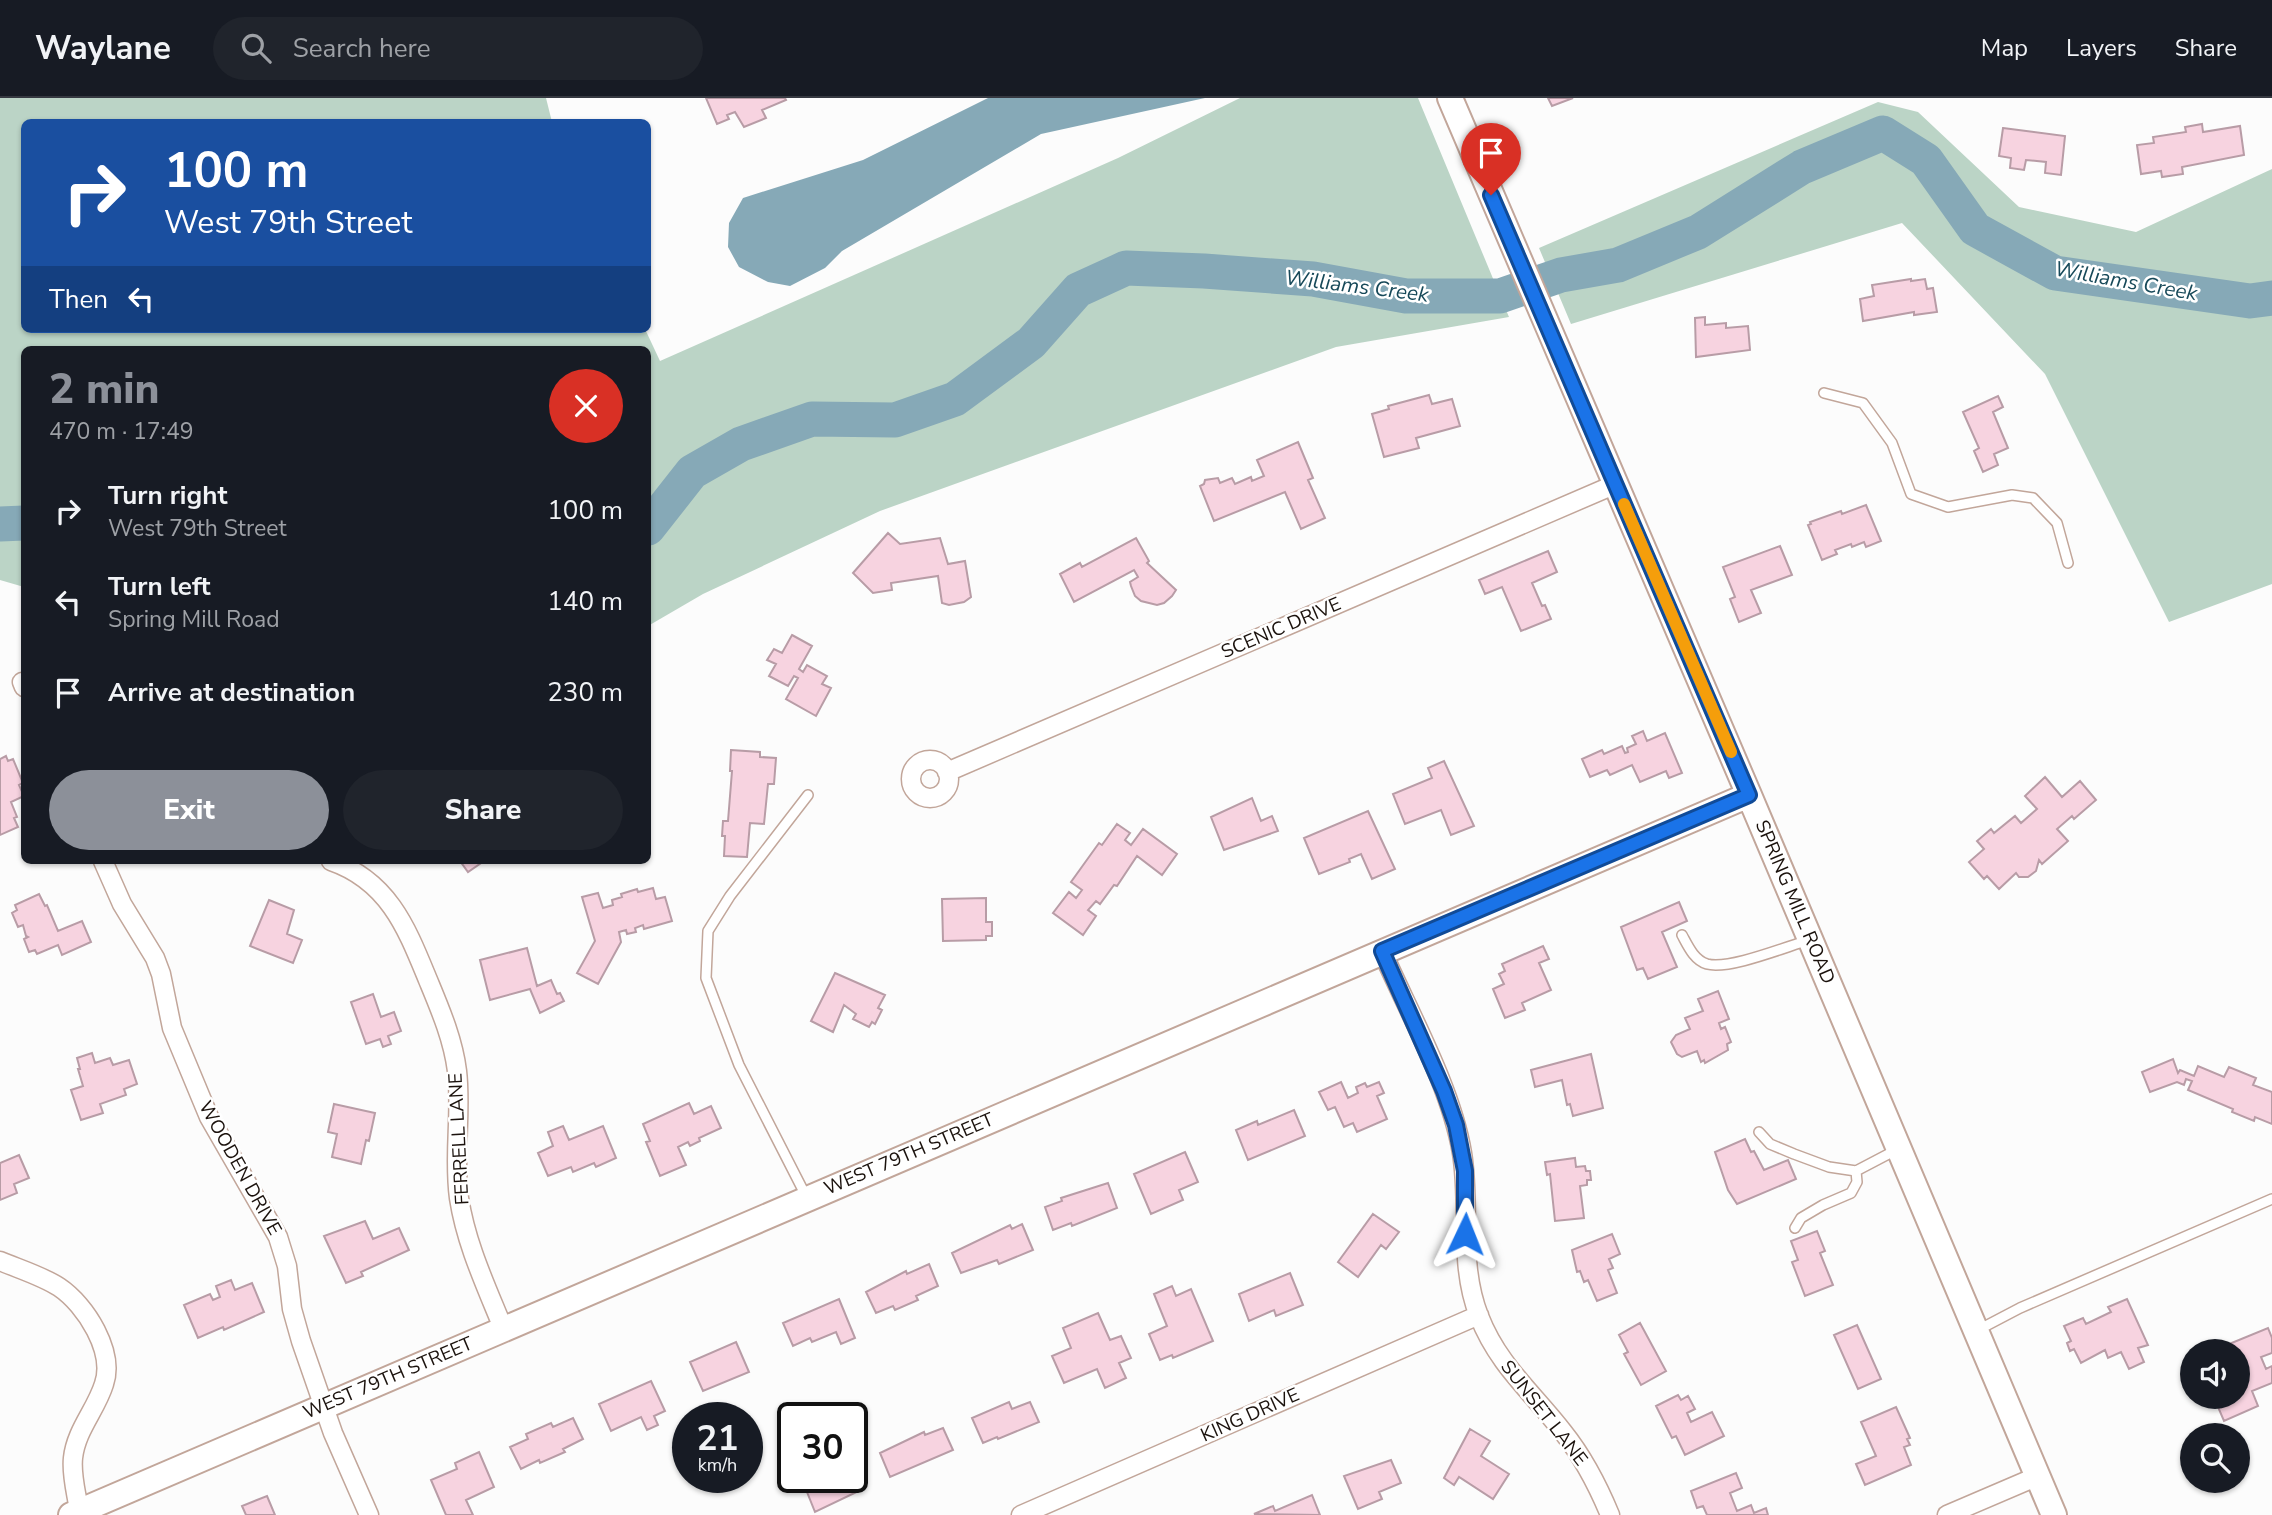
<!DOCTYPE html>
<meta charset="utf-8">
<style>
:root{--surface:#171b24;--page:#20242c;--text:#f1f3f6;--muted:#9ea1a6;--line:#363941;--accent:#8c9099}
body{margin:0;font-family:"Nunito Sans",sans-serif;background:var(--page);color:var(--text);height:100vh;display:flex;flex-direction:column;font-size:26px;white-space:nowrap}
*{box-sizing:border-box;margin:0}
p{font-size:23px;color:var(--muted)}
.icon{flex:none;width:38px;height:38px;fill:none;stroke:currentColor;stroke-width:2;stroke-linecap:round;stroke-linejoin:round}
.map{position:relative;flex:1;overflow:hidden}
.sheet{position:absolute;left:21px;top:248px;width:630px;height:518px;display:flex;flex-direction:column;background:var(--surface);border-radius:10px;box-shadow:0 2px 5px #0004}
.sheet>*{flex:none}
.banner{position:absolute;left:21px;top:21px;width:630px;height:214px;border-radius:10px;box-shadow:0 2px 5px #0004;background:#1a4fa0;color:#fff;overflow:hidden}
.fabs{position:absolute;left:2180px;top:1241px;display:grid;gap:14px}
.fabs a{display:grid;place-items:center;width:70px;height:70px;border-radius:50%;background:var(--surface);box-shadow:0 2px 5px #0004;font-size:35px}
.speed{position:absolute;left:672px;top:1304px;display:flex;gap:14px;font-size:35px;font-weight:700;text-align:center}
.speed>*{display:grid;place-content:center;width:91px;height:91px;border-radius:50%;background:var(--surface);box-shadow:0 2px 5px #0004;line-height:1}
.speed small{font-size:18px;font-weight:400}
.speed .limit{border:4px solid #111;border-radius:10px;background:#fff;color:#111}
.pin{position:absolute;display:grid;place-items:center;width:60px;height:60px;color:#fff;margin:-72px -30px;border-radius:50% 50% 50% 0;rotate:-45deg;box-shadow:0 0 7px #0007}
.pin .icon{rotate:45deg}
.me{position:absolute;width:77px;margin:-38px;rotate:2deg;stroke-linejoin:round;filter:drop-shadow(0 0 5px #0008)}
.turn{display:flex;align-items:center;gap:24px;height:147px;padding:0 28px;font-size:32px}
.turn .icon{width:91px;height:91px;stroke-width:2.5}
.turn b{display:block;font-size:49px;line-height:60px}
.then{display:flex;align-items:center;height:66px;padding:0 28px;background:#0003;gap:14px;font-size:26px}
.round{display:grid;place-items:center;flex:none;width:74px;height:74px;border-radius:37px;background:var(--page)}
.overview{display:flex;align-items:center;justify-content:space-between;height:119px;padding:0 28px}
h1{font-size:42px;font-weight:800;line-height:52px;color:var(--accent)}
.button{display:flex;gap:14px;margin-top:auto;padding:14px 28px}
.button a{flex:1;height:80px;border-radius:42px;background:var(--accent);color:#fff;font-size:28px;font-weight:800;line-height:80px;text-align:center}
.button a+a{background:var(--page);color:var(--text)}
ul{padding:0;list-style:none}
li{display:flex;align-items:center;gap:21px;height:91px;padding:0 28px}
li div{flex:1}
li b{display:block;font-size:26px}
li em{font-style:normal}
header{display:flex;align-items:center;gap:42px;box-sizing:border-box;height:98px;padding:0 35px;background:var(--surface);border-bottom:2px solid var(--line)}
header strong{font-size:33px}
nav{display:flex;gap:38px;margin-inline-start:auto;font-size:24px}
.search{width:490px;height:63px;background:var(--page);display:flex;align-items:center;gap:18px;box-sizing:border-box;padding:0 24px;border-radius:38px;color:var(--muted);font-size:26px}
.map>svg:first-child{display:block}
.green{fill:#bbd4c6}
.water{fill:#86a9b7}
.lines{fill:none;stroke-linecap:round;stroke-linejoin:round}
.river{stroke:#86a9b7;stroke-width:35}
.building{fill:#f7d3e0;stroke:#b89ca6;stroke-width:2}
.lane-casing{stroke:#c2a69a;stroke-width:12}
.street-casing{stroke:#c2a69a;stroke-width:21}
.secondary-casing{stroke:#c2a69a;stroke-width:28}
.lane{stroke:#fff;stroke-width:9}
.street{stroke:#fff;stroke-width:18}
.secondary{stroke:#fff;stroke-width:24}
.route-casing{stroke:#114b97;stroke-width:18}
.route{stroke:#1a73e8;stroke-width:12}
.slow{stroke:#f59e0b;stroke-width:12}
.labels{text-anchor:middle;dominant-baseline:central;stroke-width:5;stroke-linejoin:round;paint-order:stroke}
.street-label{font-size:19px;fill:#1b120d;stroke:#fff}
.water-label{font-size:21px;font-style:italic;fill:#174959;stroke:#fff}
</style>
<header>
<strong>Waylane</strong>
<div class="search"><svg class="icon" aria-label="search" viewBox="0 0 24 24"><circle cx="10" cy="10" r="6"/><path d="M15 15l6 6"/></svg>Search here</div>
<nav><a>Map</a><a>Layers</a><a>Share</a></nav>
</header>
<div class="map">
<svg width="2272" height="1417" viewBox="0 0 2272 1417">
<rect width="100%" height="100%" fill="#fcfcfc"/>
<path class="green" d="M0,0H546L552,24H24V231H645L660,263L1118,60L1240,0H1418L1509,219L1336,249L880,413L703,496L648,528V252H24V489L0,482Z
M1878,4L1918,14L2019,109L2136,134L2272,71V486L2169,524L2045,276L1902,125L1571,226L1539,150Z"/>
<path class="water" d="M988,0H1205L1041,36L842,153L825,170L790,188L768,184L739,169L728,149L729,125L743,100L863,62Z"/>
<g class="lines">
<path class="river" d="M0,426L24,425
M648,430L692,374L741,346L812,321L895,322L955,301L1031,245L1078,192L1126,170L1204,173L1313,181L1406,198H1500L1561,177L1618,167L1698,134L1802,69L1883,35L1926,62L1975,131L2055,175L2250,203L2272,200"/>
</g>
<path class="building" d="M706,0H785L786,2L762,12L766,20L744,29L735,14L727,17L729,21L717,26Z
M1548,0H1573L1552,8Z
M2202,26L2203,34L2240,28L2244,57L2182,69L2183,76L2162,79L2161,73L2141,76L2137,47L2154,45L2153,39L2186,34L2185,29Z
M2003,30L2065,38L2061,77L2045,75L2046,64L2026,62L2024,72L2010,70L2011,60L1999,58Z
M1911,181V183L1925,181L1927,191L1933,190L1937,214L1914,217V214L1863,223L1860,201L1874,198L1872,187Z
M1705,219V227L1726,225V230L1748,228L1750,252L1696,259L1695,220Z
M1429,297L1432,306L1452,301L1460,328L1416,340L1419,350L1384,359L1372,316L1389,311L1388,308Z
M1998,298L2003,309L1993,314L2008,350L1994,356L1998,367L1983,374L1974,353L1979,350L1963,314Z
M1298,344L1313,380L1308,382L1325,420L1301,431L1285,394L1214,423L1200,388L1204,386L1205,382L1218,380L1220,385L1232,380L1235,386L1251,379L1252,383L1264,378L1257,362Z
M1866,407L1881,443L1866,449L1864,444L1852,449L1851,446L1835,452L1837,456L1822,462L1808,427L1811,426L1810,424L1841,413L1842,416Z
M888,435L900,446L940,440L948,466L965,463L971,499L964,504L949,507L942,505L938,478L891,485L892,492L873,495L853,475Z
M1136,440L1149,463L1147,465L1176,492L1172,498L1164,505L1157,507L1141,503L1135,498L1131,488L1130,484L1138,479L1134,472L1074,504L1060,476L1080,465L1082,469Z
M1780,448L1792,477L1751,492L1761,515L1739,524L1730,501L1735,499L1723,469Z
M1548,453L1557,474L1532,485L1542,508L1545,507L1551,521L1521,533L1502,489L1485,496L1479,482Z
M792,537L812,548L799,571L803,574L807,567L827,578L822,586L831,590L816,618L786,601L798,580L794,578L788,588L769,578L776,566L767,562L774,551L782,555Z
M1643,633L1647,643L1665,635L1682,675L1669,680L1666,673L1640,684L1632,667L1610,677L1607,672L1590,679L1582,661L1602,652L1604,656L1622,648L1625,655L1628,654L1627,650L1636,646L1632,638Z
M731,652L760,654V659L776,660L774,686H768L764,726L750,725L747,759L724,758L725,738H722L723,723H728L732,673H730Z
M6,658L8,663L13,661L23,685L19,687L24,698L11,704L17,719L14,720L18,729L0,737V661Z
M1444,663L1474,728L1451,737L1441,712L1405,726L1393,696L1432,680L1428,670Z
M2045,679L2062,699L2080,683L2096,702L2074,721L2072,718L2057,731L2068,743L2042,766L2039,762L2036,773L2028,779H2019L2016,775L1999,791L1987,778L1984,781L1969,764L1984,751L1977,743L1991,731L1994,735L2015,718L2021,725L2037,711L2025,698Z
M1252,700L1261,723L1272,718L1278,733L1224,752L1211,719Z
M1368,713L1395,771L1372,781L1361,756L1349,761L1350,764L1319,776L1304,740Z
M1117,726L1130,735L1125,742L1131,747L1143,731L1177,756L1162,777L1137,758L1117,788L1114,787L1100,806L1096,803L1088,812L1096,818L1083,837L1053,815L1069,794L1076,800L1082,792L1071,784L1099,745L1102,747Z
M460,763H484L468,774Z
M653,790L656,801L665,799L672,823L644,831L643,827L635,830L636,834L627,836L626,832L619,834L621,844L598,886L577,875L595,843L582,799L598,795L603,810L613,807L612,802L622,799L621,796L637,791L638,794Z
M39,796L45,808L47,807L58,833L82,823L91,844L62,857L58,847L37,856L35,852L29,854L24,841L28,839L26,838L23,827L18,829L12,815L17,812L15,807Z
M986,800V824H992V838H986V842L943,843L942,801Z
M269,802L294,812L287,836L302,842L293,865L250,848Z
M1679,804L1687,823L1662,834L1677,869L1648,881L1643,870L1637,872L1621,829Z
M1543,848L1549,861L1539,865L1551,892L1522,905L1525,912L1505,920L1493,891L1504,886L1499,876L1505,873L1502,866Z
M527,850L537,888L551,882L557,896L560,895L564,903L540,915L530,891L490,902L480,862Z
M835,875L885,897L878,910L882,912L875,926L872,924L869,929L853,921L856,916L844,907L833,934L811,923Z
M1718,893L1729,921L1719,925L1721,931L1725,929L1731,944L1727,946L1728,952L1705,965L1704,962L1701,964L1697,953L1682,959L1677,956L1671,944L1676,937L1690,931L1685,920L1703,913L1698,901Z
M373,896L381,919L394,914L401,933L388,938L391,946L383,949L380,941L366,946L351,904Z
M92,955L95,965L110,960L113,967L129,962L137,986L124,991L126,997L100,1006L103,1015L81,1022L71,992L83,988L78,971H80L77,960Z
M1591,956L1603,1010L1573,1018L1570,1006L1567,1007L1562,982L1535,989L1531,972Z
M2173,961L2178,975L2180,972L2194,978L2198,968L2224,979L2229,969L2256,980L2253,987L2272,994V1026L2255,1019L2254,1023L2232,1014L2233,1011L2188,992L2192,983L2186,981L2184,987L2177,984L2150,994L2142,974Z
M1341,984L1348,1000L1358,995L1356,989L1365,985L1367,989L1379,984L1384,995L1377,998L1387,1021L1357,1034L1353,1025L1344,1029L1335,1009L1328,1012L1319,994Z
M689,1005L694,1016L711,1008L721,1030L699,1040L700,1043L690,1048L688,1044L678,1049L686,1067L660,1078L646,1044L650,1043L643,1026Z
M334,1006L375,1015L369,1043L366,1042L361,1066L332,1059L337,1036L328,1034Z
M1294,1012L1305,1038L1248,1062L1236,1032L1257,1023L1258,1027Z
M563,1028L569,1042L603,1028L616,1060L596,1069L594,1065L573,1074L571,1069L548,1078L538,1055L553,1048L548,1034Z
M1745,1041L1751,1054L1754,1053L1764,1072L1788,1062L1796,1081L1737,1106L1728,1092L1715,1054Z
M1185,1054L1198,1084L1179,1092L1183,1102L1151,1116L1134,1076Z
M19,1057L29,1080L14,1086L17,1095L0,1102V1065Z
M1575,1060L1576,1069L1585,1068L1586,1073H1590L1591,1082H1587V1087L1580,1088L1584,1120L1555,1123L1550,1076L1547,1077L1545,1064Z
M1108,1085L1117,1110L1072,1128L1071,1125L1053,1132L1045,1109L1062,1103L1061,1100Z
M1373,1116L1399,1134L1386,1151L1381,1147L1358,1179L1338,1164Z
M365,1123L373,1141L399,1130L409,1152L361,1174L363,1178L346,1185L324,1138Z
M1022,1126L1033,1152L999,1166L997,1162L961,1175L952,1155L1010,1127L1012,1131Z
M1817,1133L1825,1153L1820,1155L1833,1187L1805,1198L1792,1164L1798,1162L1791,1143Z
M1612,1136L1620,1156L1609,1161L1613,1170L1608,1172L1617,1195L1597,1203L1588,1182L1584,1184L1580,1173L1577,1174L1572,1152Z
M929,1166L938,1188L916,1198L918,1202L895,1212L893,1208L876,1215L866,1194L906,1173L907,1176Z
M1290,1175L1303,1207L1276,1218L1274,1212L1249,1223L1239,1196Z
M231,1182L235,1192L252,1185L264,1214L224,1232L223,1229L198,1240L184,1207L210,1196L213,1202L220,1199L216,1188Z
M1172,1188L1176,1198L1191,1191L1213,1243L1173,1260L1172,1257L1160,1262L1149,1236L1167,1228L1154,1196Z
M839,1201L855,1240L841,1246L836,1234L812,1244L810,1240L793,1248L783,1225Z
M2127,1201L2148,1247L2138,1250L2144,1264L2129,1271L2121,1254L2108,1260L2105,1252L2081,1265L2074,1251L2070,1253L2067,1245L2071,1243L2064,1228L2083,1220L2086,1226L2111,1214L2108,1209Z
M1098,1215L1110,1242L1121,1238L1131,1260L1119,1265L1126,1280L1105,1290L1097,1271L1064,1285L1052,1258L1071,1250L1063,1230Z
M1640,1225L1666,1273L1641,1287L1624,1256L1628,1254L1619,1237Z
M1857,1227L1881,1281L1858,1291L1834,1237Z
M2268,1230L2272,1240V1255L2261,1259L2266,1271L2272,1268V1285L2252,1293L2258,1308L2224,1323L2215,1302L2222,1298H2238V1253L2217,1251Z
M736,1244L749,1274L703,1293L690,1264Z
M651,1283L665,1313L654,1318L658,1327L647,1332L641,1319L611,1333L599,1306Z
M1678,1297L1681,1302L1688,1298L1695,1311L1687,1315L1691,1324L1712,1314L1724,1338L1685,1357L1676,1338L1672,1340L1656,1308Z
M1009,1304L1012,1311L1030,1304L1039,1324L998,1341L997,1339L983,1345L972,1320Z
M1896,1309L1910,1340L1907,1341L1910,1347L1904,1349L1911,1367L1865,1387L1856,1366L1876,1358L1861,1324Z
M573,1320L583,1341L563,1351L565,1354L540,1365L539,1362L521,1371L510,1349L528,1341L526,1336L551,1325L553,1329Z
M943,1330L953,1352L890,1379L880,1355L924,1334L925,1337Z
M1470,1331L1490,1343L1481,1358L1509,1376L1493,1401L1459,1379L1454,1387L1444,1380Z
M479,1354L494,1389L466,1402L473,1417H446L431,1382L457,1371L455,1365Z
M1391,1362L1401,1385L1379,1394L1382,1401L1358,1411L1344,1378Z
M852,1363L865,1390L815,1414L801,1379H852Z
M1736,1375L1742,1390L1730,1395L1737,1413L1751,1407L1754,1415L1766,1410L1768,1417H1707L1703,1408L1697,1410L1691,1393Z
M1312,1397L1320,1417L1254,1416L1273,1408L1275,1413Z
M267,1398L275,1417H246L242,1408Z"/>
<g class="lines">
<g class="lane-casing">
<path id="lane" d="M1824,295L1863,305L1892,345L1911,396L1948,409L2012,397L2033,400L2057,425L2068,465
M1682,837C1688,848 1694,862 1707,866C1729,872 1785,849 1809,842
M1759,1034L1770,1046L1794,1056L1829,1069L1856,1073L1898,1051
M806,1098L739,967L706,880L708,833L730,798L808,697
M1795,1130L1801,1120L1823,1107L1851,1095L1857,1084L1856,1073
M1978,1232L2020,1210L2272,1101"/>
</g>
<g class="street-casing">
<path id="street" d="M22,584L24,589
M911 681a19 19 0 1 1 38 0a19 19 0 1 1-38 0Z
M947,674L1616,386
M103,763L122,806L155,860L161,876L172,930L209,1019L278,1139L287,1168L292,1211L301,1243L333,1335L369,1417
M331,763C389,783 407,831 428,882C440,911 453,941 457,973C462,1015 453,1057 459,1100C466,1146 486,1188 503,1230
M1382,853C1409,915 1451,989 1462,1055C1471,1110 1458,1165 1479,1218C1498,1267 1532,1294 1563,1334C1583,1359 1598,1388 1610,1417
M0,1163C19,1171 42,1178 59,1189C86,1207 115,1254 104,1286C96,1312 76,1332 73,1360C71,1377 77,1397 79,1413
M1021,1417L1479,1217
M1947,1417L2038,1378"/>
</g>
<g class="secondary-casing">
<path id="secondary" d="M1450,0L1749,697L2054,1417
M71,1417L1749,697"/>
</g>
<use href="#lane" class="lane"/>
<use href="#street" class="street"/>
<use href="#secondary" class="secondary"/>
</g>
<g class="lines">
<g class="route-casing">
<path id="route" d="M1465,1136V1073L1456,1027L1444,993L1382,853L1749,697L1491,97"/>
</g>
<use href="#route" class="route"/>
<path class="slow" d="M1624,406L1731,654"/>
</g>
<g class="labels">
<g class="street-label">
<text transform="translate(1281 530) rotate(-23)">SCENIC DRIVE</text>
<text transform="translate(1795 804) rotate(67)">SPRING MILL ROAD</text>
<text transform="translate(459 1041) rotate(-93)">FERRELL LANE</text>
<text transform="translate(909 1056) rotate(-23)">WEST 79TH STREET</text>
<text transform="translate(240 1070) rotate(61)">WOODEN DRIVE</text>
<text transform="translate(388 1280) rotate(-23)">WEST 79TH STREET</text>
<text transform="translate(1544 1315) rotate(52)">SUNSET LANE</text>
<text transform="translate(1250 1317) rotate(-24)">KING DRIVE</text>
</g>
<g class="water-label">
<text transform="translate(2126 183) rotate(10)">Williams Creek</text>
<text transform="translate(1357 188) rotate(7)">Williams Creek</text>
</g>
</g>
</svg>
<div class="fabs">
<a><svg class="icon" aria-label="sound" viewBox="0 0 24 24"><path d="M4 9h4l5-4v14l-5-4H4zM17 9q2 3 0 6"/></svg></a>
<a><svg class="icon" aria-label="search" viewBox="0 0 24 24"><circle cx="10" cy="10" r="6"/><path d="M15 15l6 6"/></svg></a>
</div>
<div class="speed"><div>21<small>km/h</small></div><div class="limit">30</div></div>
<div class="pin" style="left:1491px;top:97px;background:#d93025"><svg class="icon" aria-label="arrive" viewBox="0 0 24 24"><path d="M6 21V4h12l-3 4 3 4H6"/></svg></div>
<svg class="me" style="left:1465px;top:1136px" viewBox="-20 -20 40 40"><path d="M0-17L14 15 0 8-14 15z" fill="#1a73e8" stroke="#fff" stroke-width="4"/></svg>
<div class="banner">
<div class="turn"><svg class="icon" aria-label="right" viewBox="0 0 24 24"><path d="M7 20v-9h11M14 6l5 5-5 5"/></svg><div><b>100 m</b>West 79th Street</div></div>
<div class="then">Then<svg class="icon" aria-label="left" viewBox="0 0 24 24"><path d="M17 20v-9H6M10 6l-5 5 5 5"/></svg></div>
</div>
<section class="sheet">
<div class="overview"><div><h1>2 min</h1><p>470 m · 17:49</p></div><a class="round" style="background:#d93025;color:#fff"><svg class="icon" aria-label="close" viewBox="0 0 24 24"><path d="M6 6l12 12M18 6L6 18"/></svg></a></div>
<ul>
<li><svg class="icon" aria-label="right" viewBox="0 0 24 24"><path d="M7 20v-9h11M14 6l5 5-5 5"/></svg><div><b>Turn right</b><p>West 79th Street</p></div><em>100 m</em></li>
<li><svg class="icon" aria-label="left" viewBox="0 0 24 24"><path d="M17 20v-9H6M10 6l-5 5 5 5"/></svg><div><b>Turn left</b><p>Spring Mill Road</p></div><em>140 m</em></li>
<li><svg class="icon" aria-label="arrive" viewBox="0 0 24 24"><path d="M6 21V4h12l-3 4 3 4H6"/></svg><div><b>Arrive at destination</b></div><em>230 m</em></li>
</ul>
<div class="button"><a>Exit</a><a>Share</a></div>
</section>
</div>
